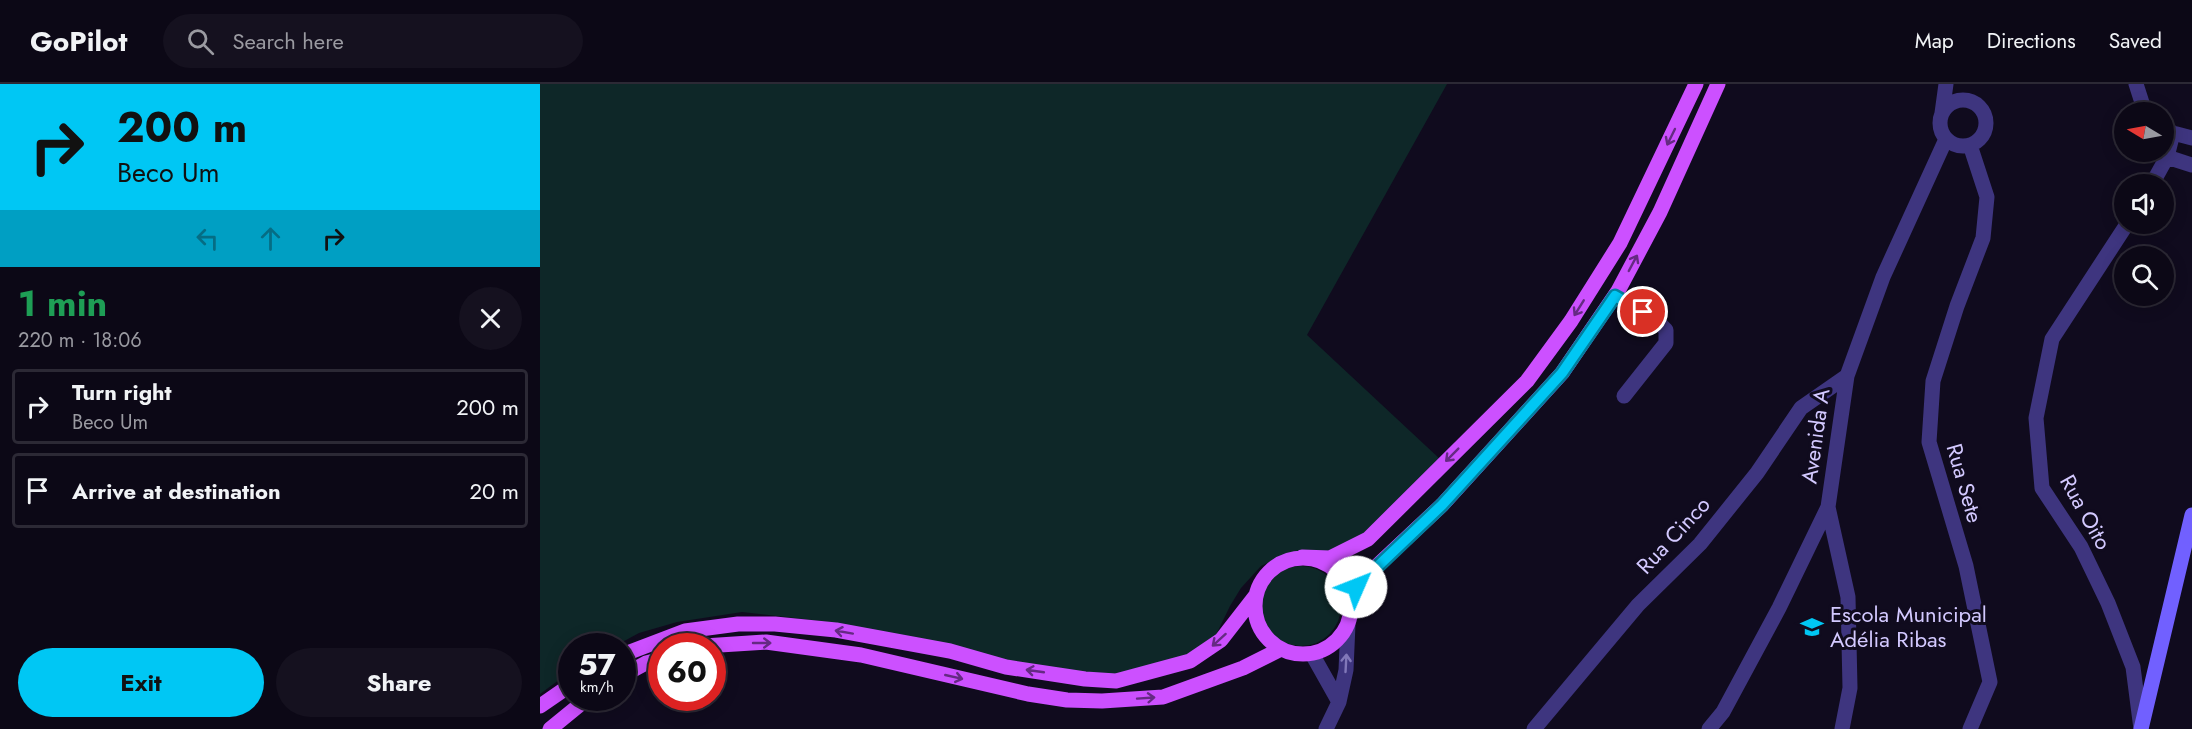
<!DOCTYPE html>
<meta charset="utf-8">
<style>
:root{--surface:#0c0816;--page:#15111f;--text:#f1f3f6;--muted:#9a9aa1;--line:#2c2935;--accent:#00c7f4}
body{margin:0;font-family:Jost,sans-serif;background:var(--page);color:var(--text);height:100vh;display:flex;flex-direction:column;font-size:22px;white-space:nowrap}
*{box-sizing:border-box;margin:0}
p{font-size:20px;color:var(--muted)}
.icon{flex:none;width:33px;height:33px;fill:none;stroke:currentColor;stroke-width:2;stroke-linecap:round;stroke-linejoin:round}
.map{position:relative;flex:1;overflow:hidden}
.sheet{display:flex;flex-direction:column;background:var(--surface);width:540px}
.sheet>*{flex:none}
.top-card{background:#00c7f4;color:#111;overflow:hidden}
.needle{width:39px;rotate:280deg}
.buttons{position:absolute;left:1574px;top:18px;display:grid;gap:12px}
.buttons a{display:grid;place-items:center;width:60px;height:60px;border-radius:50%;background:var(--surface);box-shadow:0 3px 15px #0003,0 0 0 2px var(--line);font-size:30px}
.speed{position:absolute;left:18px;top:549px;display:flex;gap:12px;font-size:30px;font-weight:700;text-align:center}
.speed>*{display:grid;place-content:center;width:78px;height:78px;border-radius:50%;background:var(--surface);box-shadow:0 3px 15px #0003,0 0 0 2px var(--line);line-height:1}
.speed small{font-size:15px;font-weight:400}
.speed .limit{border:9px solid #d22;background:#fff;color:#111}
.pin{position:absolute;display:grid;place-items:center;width:51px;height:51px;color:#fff;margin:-26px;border:3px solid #fff;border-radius:50%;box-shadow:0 2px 6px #0007}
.me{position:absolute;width:66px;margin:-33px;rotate:46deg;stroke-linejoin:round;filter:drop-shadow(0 0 4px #0008)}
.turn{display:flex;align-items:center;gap:21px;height:126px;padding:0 18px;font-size:27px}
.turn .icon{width:78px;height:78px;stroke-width:2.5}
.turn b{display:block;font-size:42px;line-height:51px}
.lanes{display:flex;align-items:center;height:57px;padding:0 18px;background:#0003;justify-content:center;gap:30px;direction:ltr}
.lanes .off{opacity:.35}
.round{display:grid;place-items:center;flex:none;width:63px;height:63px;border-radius:32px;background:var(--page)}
.head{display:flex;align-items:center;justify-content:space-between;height:102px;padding:0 18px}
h1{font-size:36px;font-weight:700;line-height:45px;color:#1e9e55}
.button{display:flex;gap:12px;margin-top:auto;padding:12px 18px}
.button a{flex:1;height:69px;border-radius:36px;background:var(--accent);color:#111;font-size:24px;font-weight:700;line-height:69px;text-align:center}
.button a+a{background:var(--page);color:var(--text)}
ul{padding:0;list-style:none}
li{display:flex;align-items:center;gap:18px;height:75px;margin:0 12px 9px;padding:0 6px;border:3px solid var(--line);border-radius:6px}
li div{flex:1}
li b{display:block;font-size:22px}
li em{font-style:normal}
header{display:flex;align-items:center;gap:36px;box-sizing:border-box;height:84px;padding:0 30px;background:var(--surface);border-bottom:2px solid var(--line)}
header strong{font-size:28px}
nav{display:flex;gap:33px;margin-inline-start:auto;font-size:21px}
.search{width:420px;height:54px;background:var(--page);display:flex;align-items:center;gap:15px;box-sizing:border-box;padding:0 21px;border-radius:33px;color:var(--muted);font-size:22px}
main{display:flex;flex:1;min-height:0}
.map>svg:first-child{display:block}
.green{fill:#0e2728}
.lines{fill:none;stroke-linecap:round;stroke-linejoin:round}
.street{stroke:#3e357f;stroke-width:15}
.secondary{stroke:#7160ff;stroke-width:15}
.primary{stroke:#cc50ff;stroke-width:15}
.oneway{stroke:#652a83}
.oneway2{stroke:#8178b9}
.route-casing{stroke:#00819f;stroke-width:15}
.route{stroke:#00c7f4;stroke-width:10}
.labels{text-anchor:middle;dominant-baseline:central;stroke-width:6;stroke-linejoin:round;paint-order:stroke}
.street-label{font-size:22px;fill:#d3c9ff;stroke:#100b1e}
.poi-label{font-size:22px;fill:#d3c9ff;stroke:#100b1e;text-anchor:start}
</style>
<header>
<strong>GoPilot</strong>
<div class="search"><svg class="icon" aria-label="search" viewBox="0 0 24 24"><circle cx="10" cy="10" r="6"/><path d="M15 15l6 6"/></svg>Search here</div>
<nav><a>Map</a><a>Directions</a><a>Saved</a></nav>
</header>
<main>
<section class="sheet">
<div class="top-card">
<div class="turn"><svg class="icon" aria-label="right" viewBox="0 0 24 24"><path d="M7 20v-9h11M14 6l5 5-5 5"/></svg><div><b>200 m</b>Beco Um</div></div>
<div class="lanes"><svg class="icon off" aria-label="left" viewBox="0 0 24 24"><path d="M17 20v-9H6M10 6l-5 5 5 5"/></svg><svg class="icon off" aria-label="ahead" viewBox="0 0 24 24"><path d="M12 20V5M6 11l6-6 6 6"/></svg><svg class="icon" aria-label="right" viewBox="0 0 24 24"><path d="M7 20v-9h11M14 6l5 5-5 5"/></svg></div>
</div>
<div class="head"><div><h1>1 min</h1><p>220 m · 18:06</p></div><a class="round"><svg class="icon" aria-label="close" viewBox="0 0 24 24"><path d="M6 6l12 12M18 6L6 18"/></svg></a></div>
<ul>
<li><svg class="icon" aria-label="right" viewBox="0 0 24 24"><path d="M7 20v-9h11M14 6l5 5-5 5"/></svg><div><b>Turn right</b><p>Beco Um</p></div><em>200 m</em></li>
<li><svg class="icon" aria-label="arrive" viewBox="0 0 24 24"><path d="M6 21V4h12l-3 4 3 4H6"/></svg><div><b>Arrive at destination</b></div><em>20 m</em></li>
</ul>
<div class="button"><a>Exit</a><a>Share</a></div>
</section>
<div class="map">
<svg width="1652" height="645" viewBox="0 0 1652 645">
<rect width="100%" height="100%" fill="#100b1e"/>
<path class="green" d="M0,0H907L767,251L901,376L818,456L798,465L771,470L744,471L721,482L701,504L690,522L674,555L651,573L584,591H560L466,578L374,553L281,537L202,528L137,538L99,549L75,562H32L31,587L0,610Z
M721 522a40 40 0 1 1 80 0a40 40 0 1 1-80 0Z"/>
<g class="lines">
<path class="street" d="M1596,0L1605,28
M1400 39a23 23 0 1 1 46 0a23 23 0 1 1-46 0Z
M1402,29L1406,0
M1623,43L1633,49L1652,54
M1430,61L1447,113L1443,154L1417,222L1393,297L1389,358L1426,482L1450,598L1430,645
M1623,65L1627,73L1652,81
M1612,100L1627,73L1633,49
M1587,140L1512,255L1496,334L1502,404L1541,463L1568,519L1593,583L1601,645
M1075,212L1117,237L1126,246V259L1084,312
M1288,423L1308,513L1310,604L1302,645
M772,570L799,618
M786,645L799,618L806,586L808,540
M994,645L1098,521L1160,460L1217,389L1261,324L1307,292
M1169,645L1183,628L1239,524L1288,423L1307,292L1343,193L1406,55"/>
<path class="secondary" d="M1601,645L1652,431"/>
<path class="primary" d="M762,473L790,474L828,455L987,297L1031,237L1080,159L1156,0
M715 522a48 48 0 1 1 96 0a48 48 0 1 1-96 0Z
M809,508L902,421L1022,289L1078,207L1120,128L1178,0
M164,562L226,558L321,571L488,610L527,616L562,617L623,613L703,584L741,565
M82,571L145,547L198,540H235L296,546L410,567L466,583L545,595L576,597L650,577L681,556L716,511
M82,592L106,579L122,575
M0,622L32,600
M10,645L48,614"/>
</g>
<defs><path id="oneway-shaft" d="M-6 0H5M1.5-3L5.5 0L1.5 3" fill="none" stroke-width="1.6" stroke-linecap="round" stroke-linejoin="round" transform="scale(1.5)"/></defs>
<g class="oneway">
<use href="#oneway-shaft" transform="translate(1131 53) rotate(116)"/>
<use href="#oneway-shaft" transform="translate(1093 179) rotate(-62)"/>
<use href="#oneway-shaft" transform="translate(1039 224) rotate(122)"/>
<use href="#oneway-shaft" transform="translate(912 371) rotate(135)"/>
<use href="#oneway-shaft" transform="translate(304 548) rotate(-170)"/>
<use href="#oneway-shaft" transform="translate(679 556) rotate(138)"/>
<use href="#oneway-shaft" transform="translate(222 559)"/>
<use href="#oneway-shaft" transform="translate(495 587) rotate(-172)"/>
<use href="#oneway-shaft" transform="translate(414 593) rotate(13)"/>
<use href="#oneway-shaft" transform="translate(606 614) rotate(-4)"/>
</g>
<use class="oneway2" href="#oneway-shaft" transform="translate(806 579) rotate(-87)"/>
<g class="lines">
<g class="route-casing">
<path id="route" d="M816,503L902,421L1022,289L1075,212L1103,228"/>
</g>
<use href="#route" class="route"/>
</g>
<defs>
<g id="school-bare" transform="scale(1.8)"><path d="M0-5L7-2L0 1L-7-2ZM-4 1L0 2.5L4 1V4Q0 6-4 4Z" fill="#00c7f4" stroke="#100b1e" stroke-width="2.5" paint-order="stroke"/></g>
</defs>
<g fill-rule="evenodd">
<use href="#school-bare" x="1272" y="543"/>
</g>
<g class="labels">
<g class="street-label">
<text transform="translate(1275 352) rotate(-82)">Avenida A</text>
<text transform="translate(1425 399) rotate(74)">Rua Sete</text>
<text transform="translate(1546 428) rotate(61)">Rua Oito</text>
<text transform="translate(1133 451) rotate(-47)">Rua Cinco</text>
</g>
<g class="poi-label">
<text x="1290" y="530">Escola Municipal<tspan x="1290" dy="25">Adélia Ribas</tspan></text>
</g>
</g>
</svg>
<div class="buttons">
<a><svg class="needle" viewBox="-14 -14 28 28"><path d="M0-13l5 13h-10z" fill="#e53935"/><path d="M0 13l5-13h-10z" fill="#9a9aa1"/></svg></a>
<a><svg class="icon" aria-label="sound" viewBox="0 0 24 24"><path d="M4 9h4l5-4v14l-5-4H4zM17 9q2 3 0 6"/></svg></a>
<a><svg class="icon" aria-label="search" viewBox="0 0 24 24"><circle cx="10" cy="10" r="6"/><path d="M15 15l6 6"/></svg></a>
</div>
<div class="speed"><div>57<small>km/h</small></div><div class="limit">60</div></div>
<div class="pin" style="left:1103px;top:228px;background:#d93025"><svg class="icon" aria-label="arrive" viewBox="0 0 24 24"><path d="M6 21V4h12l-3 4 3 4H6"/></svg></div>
<svg class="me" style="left:816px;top:503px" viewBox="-20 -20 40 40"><circle r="19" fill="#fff"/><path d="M0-13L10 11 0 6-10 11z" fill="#00c7f4"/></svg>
</div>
</main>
